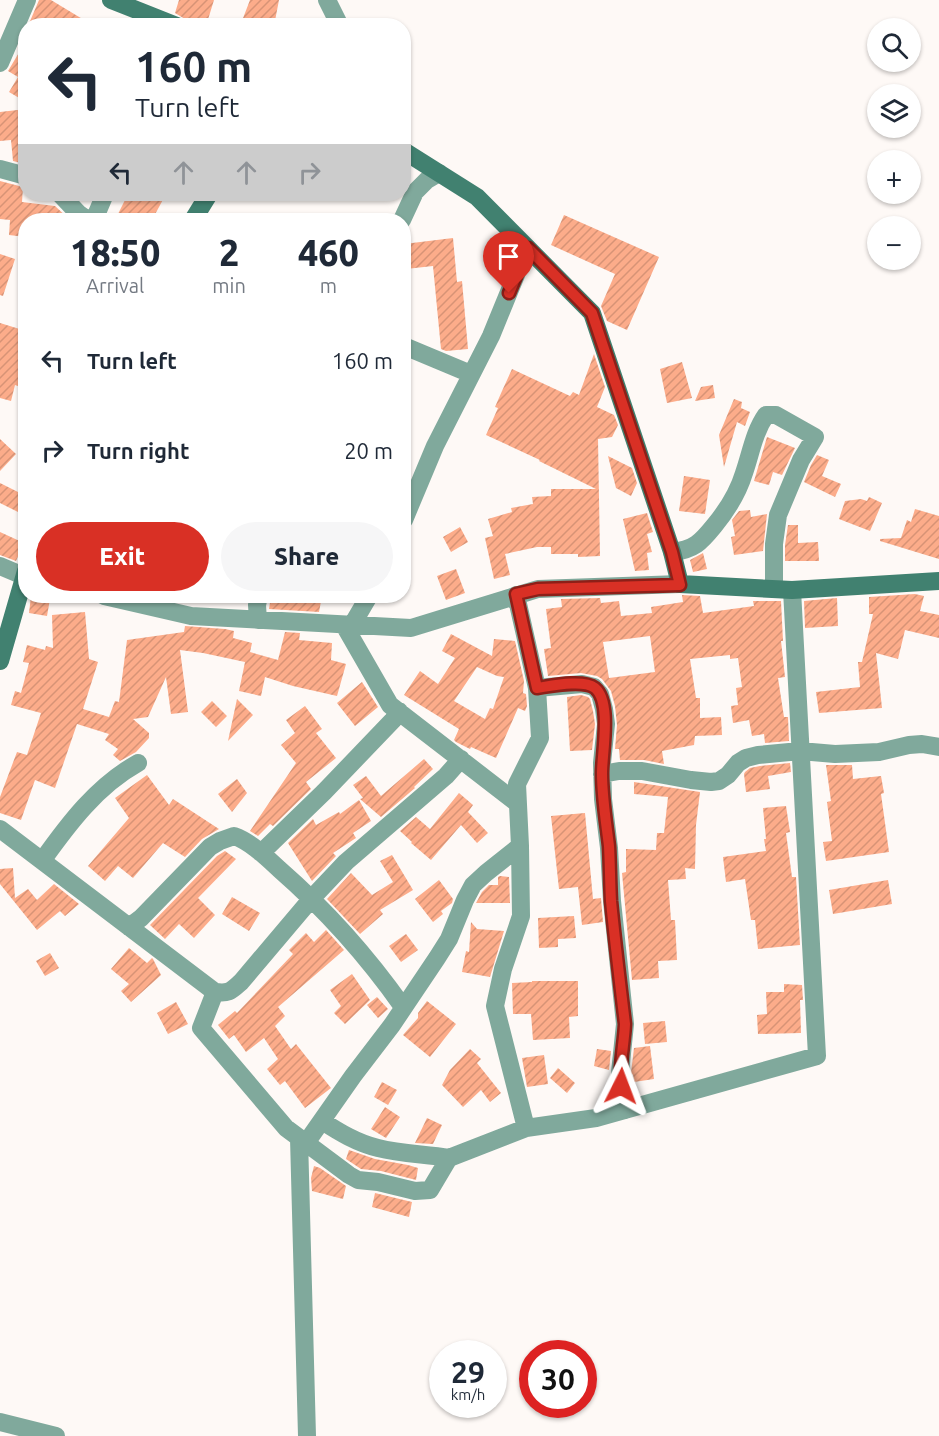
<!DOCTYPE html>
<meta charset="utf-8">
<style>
:root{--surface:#fff;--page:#f6f6f7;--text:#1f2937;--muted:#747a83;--accent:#d93025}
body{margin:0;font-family:Ubuntu,sans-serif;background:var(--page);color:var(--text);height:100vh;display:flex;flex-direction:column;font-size:22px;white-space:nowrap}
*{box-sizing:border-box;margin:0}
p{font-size:20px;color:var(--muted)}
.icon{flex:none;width:33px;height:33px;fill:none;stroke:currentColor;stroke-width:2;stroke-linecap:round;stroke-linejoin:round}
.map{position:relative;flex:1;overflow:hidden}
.drawer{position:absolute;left:18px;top:213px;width:393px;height:390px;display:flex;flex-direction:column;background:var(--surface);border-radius:24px;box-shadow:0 2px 4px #0004}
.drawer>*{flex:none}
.top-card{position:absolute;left:18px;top:18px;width:393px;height:183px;border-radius:24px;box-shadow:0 2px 4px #0004;background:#fff;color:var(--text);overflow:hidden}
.fabs{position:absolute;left:867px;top:18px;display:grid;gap:12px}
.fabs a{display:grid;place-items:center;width:54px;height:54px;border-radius:50%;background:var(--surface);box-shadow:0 2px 4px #0004;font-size:30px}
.speed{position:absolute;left:429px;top:1340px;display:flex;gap:12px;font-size:30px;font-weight:700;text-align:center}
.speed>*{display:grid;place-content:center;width:78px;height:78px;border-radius:50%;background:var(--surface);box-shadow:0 2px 4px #0004;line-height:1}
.speed small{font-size:15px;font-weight:400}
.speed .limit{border:9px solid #d22;background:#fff;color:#111}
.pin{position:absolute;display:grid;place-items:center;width:51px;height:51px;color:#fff;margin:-62px -26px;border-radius:50% 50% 50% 0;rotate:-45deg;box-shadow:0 0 6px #0007}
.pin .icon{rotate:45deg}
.me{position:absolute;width:66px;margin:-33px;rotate:3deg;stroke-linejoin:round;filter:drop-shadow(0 0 4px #0008)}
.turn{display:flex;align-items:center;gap:21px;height:126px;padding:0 18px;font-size:27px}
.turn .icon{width:78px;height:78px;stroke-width:2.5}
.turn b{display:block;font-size:42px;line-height:51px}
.lanes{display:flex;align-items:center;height:57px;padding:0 18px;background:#0003;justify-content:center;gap:30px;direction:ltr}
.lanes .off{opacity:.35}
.eta{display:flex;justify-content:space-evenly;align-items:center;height:102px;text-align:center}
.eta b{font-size:36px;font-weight:800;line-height:42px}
.cta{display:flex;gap:12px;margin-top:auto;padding:12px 18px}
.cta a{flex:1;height:69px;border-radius:36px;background:var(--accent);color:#fff;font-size:24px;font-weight:800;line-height:69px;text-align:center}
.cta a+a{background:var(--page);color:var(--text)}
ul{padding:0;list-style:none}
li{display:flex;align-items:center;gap:18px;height:90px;padding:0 18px}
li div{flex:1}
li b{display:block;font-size:22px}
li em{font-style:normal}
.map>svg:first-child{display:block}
.building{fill:url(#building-hatch);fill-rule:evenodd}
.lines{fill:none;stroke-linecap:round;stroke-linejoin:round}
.street{stroke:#80a99c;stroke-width:18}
.secondary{stroke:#418170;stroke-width:18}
.route-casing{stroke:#8d1f18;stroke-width:15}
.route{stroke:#d93025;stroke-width:10}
</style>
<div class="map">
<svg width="939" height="1436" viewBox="0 0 939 1436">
<defs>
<pattern id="building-hatch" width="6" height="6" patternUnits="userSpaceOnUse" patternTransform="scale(1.5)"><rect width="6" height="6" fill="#fcac8a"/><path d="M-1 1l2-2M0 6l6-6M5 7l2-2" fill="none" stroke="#d79376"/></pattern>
</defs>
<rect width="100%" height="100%" fill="#fef9f6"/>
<path class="building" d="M39,0H51L94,26H28Z
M179,0H214L206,26H188L185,19L175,13Z
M250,0H279L274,26H240Z
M26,41V102L9,92L18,77L8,71Z
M26,109V152L25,164L13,161L11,140L0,141V112Z
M0,181L23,187L22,202L55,206L70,220H26V237L9,235L10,220L0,219Z
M128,194H166L152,220H115Z
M564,215L659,257L627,330L607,321L601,306L615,274L551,245Z
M453,238L457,282L462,281L468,349L446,351L441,349L433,266L406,269L404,244Z
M0,254L15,259L3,296L0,295Z
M0,323L26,331V389L15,385L11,401L0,398Z
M594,354L605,387L597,407L614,415L618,425L612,437L598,439L600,556L578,557V554H551V547H537L505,554L510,575L494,579L485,538L493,536L488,519L512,512L511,508L533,504L532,497L551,496V489H596L539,461L540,460L486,435L498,408L495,407L502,391L512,369L570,396L573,392L579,395Z
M682,362L692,398L667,403L660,369Z
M713,385L715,398L695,401L701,387Z
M734,399L742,402L741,408L750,412L745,426L737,422L724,467L719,435Z
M767,437L795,448L782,475L773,472L769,485L754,481Z
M0,439L16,454L0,471Z
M817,455L829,460L822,476L841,484L835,497L804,482L811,465Z
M608,456L632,468L637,483L631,496L616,488Z
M684,476L710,480L705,514L679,511Z
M0,483L26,496V507L22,514L0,503Z
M869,497L882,503L870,531L839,519L845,501L861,499L867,501Z
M915,509L939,516V559L880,541V539L901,538L907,520L911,522Z
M750,510L751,517L767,514L763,551L734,555L731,537L735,536L732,520L739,511Z
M647,513L653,532L647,534L652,552L647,553L649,570L635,571L623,519Z
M788,525H798V543L818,542L819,561H785V545Z
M460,527L468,542L451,552L443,537Z
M0,532L24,543L16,561L0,555Z
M703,553L707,569L693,572L690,560Z
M456,569L465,593L446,600L437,576Z
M915,594L924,596L920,611L939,615V638L905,630L898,659L876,653L882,708L819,713L816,692L860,687L858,662H862L873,614H869V597Z
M682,595L700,596L703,613L754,606L753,601H781L783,641H781L785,677L778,678L784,717H788L789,741L765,743L764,734L752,736L749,720L733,723L731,706L738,705L736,688L742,687L738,658L730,659V655L690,659L696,698H700V718L721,717L722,735L695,736L694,745L662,751L664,764L644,760H620L619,749H615L617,725L615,706L611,691L602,679L597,676L581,673L548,676L544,649L551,648L546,609L562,607L561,599L600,598L601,603L619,601L621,616L652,613L651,607L683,602ZM650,636L655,672L609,678L603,642Z
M31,596L50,599L47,616L29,613Z
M271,596H322L319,612L269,609Z
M837,598L838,626L805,628L804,601Z
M85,612L89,659L98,662L83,709L109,717L115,701L119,702L127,640L184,632L185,626L225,629L234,631L233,638L252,643L250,652L278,660L285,632L300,633L299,640L332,643L331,660L346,664L337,696L293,686L265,677L261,696L239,691L245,662L203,653L180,650L188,712L171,714L166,677L148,717L133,719L149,733V738L136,752L120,761L113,755L118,749L105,740L109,734L77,724L55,788L35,780L21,820L0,813V797L17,752L27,755L41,713L11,705L15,691L21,693L29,663L23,662L27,645L45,650L46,646L53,648L52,615Z
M451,634L492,656L494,639L515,641L524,681L523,693L526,694L527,706L525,711L518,708L496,758L471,747L470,749L456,742L454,740L459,729L404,695L420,671L438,684L455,658L442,651ZM477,667L497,676L504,677L493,709L490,708L485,719L454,701Z
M362,682L378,707L355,726L337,703Z
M581,695L588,697L590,699L593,711L595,724L592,750L570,751L567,697Z
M237,699L253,715L228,741Z
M212,701L227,716L216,727L201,712Z
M305,706L322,729L316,733L336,758L306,782L311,789L273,826L270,824L258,836L250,831L296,763L281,745L295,733L286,720Z
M424,759L433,769L414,787L415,788L381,817L360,799L363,798L353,785L366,776L381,796Z
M790,763L791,772L768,776L770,789L746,792L744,774L745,772L750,768L760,766Z
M826,765H852L853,779L881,776L884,793L881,794L889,852L826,861L823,842L832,841L827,802L831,801Z
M147,775L169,805L173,799L219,829L202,839L185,857L163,843L133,878L118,866L105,881L88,866L129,818L115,798Z
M237,779L247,793L232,812L218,794Z
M634,782L700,792L696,825L695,869L685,868L686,879L668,880L671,920H675L677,960L658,961L659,978L632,980L622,873L626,872V849L656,850L657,833H664L668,797L634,794Z
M459,793L473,805L468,812L488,833L477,843L461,825L431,860L411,843L412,842L400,831L416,817L430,829Z
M359,800L371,821L353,833L356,838L333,853L336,856L312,881L288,843L313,819L316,825L339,812L340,814Z
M786,806L790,832L786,833L792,877H796L800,945L758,949L755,920H751L745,879L726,882L723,857L766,851L764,839H766L763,808Z
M585,813L593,899L601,898L603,922L582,925L578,887L559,889L551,816Z
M225,851L236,859L198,898L215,915L194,938L179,924L165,939L150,925L217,856Z
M392,855L413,890L380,910L383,914L360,934L327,899L351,873L372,895L393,882L380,861Z
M13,868L15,898L28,889L37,900L54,884L79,904L65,916L60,911L37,930L0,884V869Z
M500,876L509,877L510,903H476L482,892L489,885H498V877Z
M439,880L453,899L452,903L441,911L443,914L433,922L415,899Z
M888,880L892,904L833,914L829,890Z
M232,897L260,913L249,931L222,914Z
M574,916L576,938L558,939V947L539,948L538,918Z
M471,922L477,929L504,931L490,977L462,972L466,951L469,952Z
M326,930L344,950L278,1007L285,1016L275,1026L291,1049L296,1044L331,1088L305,1108L285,1081L280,1085L267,1069L278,1059L264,1038L246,1052L234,1035L229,1039L218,1025L235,1011L237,1013L293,954L289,950L306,933L314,942Z
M406,934L418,950L401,962L389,946Z
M129,948L147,963L152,958L153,959L161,975L131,1002L121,991L129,984L111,969Z
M50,953L59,968L45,976L36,961Z
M352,974L370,1000L345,1024L334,1013L341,1006L330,990Z
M532,981H578V1016L569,1017L570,1038L533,1040L531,1014H513L512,983L532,982Z
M784,984L802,985L803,1000H800L801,1033L758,1034L757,1015L767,1014L766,992H784Z
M377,997L388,1009L378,1018L367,1005Z
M427,1001L456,1024L430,1057L403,1035L418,1018V1013Z
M176,1002L188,1024L168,1034L157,1013Z
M665,1021L667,1042L645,1044L643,1023Z
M650,1046L654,1079L634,1082L633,1075L631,1073L634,1048Z
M470,1049L481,1059L477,1063L501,1093L490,1102L481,1090L463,1107L442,1085L450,1070Z
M597,1049L611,1051L609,1070L594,1066Z
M544,1055L548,1084L527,1087L522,1058Z
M558,1068L575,1083L567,1093L550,1078Z
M382,1082L397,1090L388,1105L374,1097Z
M385,1107L400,1117L386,1138L371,1129Z
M427,1118L442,1125L433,1144L415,1143Z
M349,1150L375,1159L408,1165L418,1168L416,1180L381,1171L361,1169L346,1159Z
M314,1166L320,1168L346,1186L343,1199L312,1191L311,1178Z
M375,1193L412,1202L409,1217L372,1207Z"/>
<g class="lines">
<path class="street" d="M327,0L340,26
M0,63L27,0
M0,169L26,176
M60,194L78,213L88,220
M94,220L105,194
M402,220L415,192L427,180L439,173
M404,346L471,374
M404,520L435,446L491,336L527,248
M672,552C694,550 701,542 714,526C728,509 738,493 744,473C751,453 754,432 766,415H776L815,437L801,460L778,515L774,544V589
M0,566L26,577
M516,595L537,688L540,738L517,784L520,846L521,916L503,969L495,1006L526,1128
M104,596L191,616L411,628L538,589L680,584
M258,620L257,605L259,596
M344,625L390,705L517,803
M352,625L369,596
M537,688L582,684L594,687L600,694L604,709L606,724L602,763L603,799L609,848L612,901L625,1024L620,1073L621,1099L625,1110
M602,774L619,771H642L691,780L711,782L719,781L728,775L738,763L746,758L758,755L800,751L835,754L879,752L909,745L922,744L939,747
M0,829L215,992L201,1028L286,1128L349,1175L358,1180L378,1182L415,1191L430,1190L449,1158L526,1128L596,1118L817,1056L792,590
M261,853L324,792L393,720L399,711
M42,861C69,823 97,786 138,763
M129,927L141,918L210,847L220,841L234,836C251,842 266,857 279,869C326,910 367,956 403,1007
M215,992C229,994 231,991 241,982L312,898L346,862L446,776L461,759
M322,1121C339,1132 357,1143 378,1148C401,1154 425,1154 449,1158
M299,1138L307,1436
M306,1143L353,1076L392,1025L437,958L449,939L465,900L473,885L486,873L520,846
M0,1422L56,1436"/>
<path class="secondary" d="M111,0L177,26
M404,151L477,197L592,313L672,552L680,584L792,590L939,581
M193,220L209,194
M0,661L26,571"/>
</g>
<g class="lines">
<g class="route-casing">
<path id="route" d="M509,293L528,248L592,313L672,552L680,585L538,589L516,594L537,688C551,686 583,679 595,688C612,702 602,753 602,773C602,798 606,821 609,846C610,864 610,883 611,901C615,942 620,983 625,1024C624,1045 619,1065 621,1086"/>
</g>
<use href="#route" class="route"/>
</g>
</svg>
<div class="fabs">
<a><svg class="icon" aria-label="search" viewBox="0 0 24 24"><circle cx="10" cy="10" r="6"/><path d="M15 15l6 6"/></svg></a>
<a><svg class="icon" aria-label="layers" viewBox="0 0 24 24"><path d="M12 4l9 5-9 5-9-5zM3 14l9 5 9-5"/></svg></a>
<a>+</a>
<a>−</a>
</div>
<div class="speed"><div>29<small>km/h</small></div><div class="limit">30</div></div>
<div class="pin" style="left:509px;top:293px;background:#d93025"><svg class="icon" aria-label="arrive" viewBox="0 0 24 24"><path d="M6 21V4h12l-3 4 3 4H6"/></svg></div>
<svg class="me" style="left:621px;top:1086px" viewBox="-20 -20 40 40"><path d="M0-17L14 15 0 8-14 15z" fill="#d93025" stroke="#fff" stroke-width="4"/></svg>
<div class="top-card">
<div class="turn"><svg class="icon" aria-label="left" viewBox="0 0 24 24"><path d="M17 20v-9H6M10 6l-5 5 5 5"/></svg><div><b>160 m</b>Turn left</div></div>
<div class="lanes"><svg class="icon" aria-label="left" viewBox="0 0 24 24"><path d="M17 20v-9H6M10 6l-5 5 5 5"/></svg><svg class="icon off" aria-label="ahead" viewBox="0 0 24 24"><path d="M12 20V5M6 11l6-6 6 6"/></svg><svg class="icon off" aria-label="ahead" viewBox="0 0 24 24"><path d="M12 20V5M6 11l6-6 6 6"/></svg><svg class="icon off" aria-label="right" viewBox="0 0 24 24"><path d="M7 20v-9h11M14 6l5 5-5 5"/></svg></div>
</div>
<section class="drawer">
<div class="eta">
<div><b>18:50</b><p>Arrival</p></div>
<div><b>2</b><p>min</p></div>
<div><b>460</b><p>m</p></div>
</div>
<ul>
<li><svg class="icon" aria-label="left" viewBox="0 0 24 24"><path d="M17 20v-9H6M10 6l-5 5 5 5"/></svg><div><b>Turn left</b></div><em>160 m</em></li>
<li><svg class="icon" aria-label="right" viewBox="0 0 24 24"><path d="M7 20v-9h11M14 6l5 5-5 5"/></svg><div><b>Turn right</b></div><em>20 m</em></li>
</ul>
<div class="cta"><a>Exit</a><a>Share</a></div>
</section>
</div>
